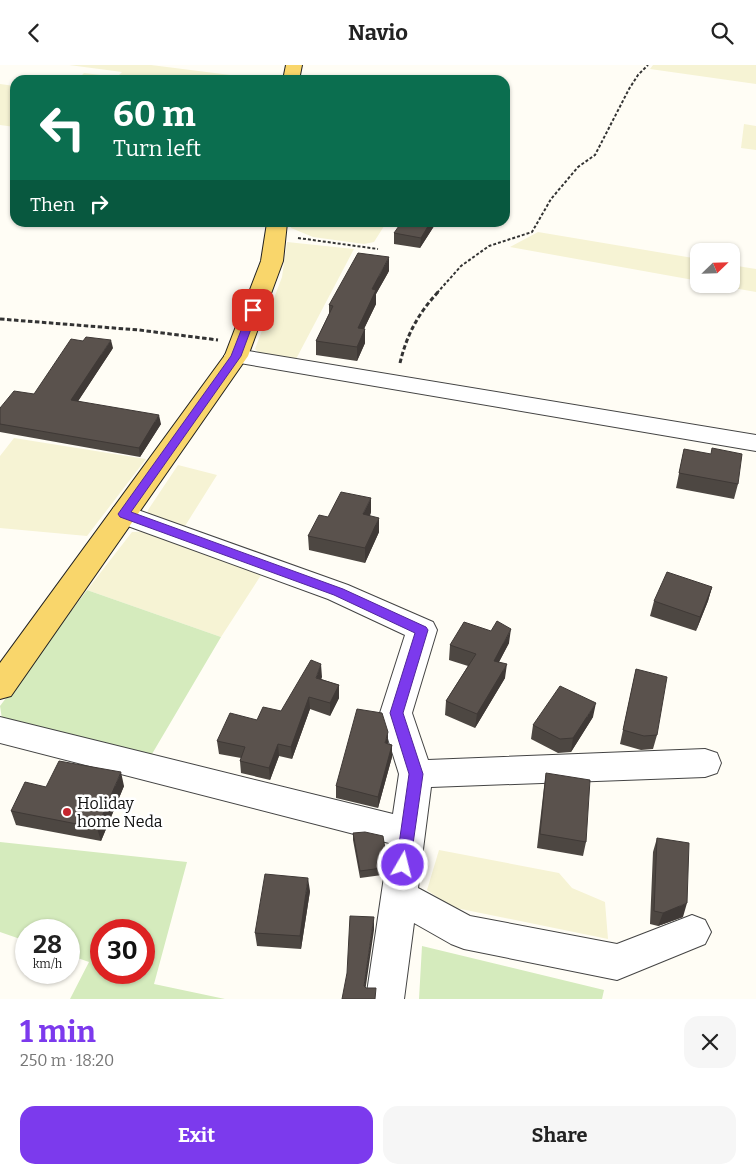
<!DOCTYPE html>
<meta charset="utf-8">
<style>
:root{--surface:#fff;--page:#f6f6f6;--text:#222;--muted:#767676;--accent:#7c3aed}
body{margin:0;font-family:Bitter,serif;background:var(--page);color:var(--text);height:100vh;display:flex;flex-direction:column;font-size:19px;white-space:nowrap}
*{box-sizing:border-box;margin:0}
p{font-size:16px;color:var(--muted)}
.icon{flex:none;width:28px;height:28px;fill:none;stroke:currentColor;stroke-width:2;stroke-linecap:round;stroke-linejoin:round}
.map{position:relative;height:934px;overflow:hidden}
.side{display:flex;flex-direction:column;background:var(--surface);flex:1}
.side>*{flex:none}
.banner{position:absolute;left:10px;top:10px;width:500px;height:152px;border-radius:15px;box-shadow:0 1px 4px #0004;background:#0b6e4f;color:#fff;overflow:hidden}
.needle{width:32px;rotate:67deg}
.fabs{position:absolute;left:690px;top:178px;display:grid;gap:10px}
.fabs a{display:grid;place-items:center;width:50px;height:50px;border-radius:10px;background:var(--surface);box-shadow:0 1px 4px #0004;font-size:25px}
.speed{position:absolute;left:15px;top:854px;display:flex;gap:10px;font-size:25px;font-weight:700;text-align:center}
.speed>*{display:grid;place-content:center;width:65px;height:65px;border-radius:50%;background:var(--surface);box-shadow:0 1px 4px #0004;line-height:1}
.speed small{font-size:12px;font-weight:400}
.speed .limit{border:8px solid #d22;background:#fff;color:#111}
.pin{position:absolute;display:grid;place-items:center;width:42px;height:42px;color:#fff;margin:-21px;border-radius:10px;box-shadow:0 2px 8px #0006}
.me{position:absolute;width:55px;margin:-28px;rotate:8deg;stroke-linejoin:round;filter:drop-shadow(0 0 4px #0008)}
.turn{display:flex;align-items:center;gap:18px;height:105px;padding:0 20px;font-size:22px}
.turn .icon{width:65px;height:65px;stroke-width:2.5}
.turn b{display:block;font-size:35px;line-height:42px}
.then{display:flex;align-items:center;height:48px;padding:0 20px;background:#0003;gap:10px;font-size:19px}
.round{display:grid;place-items:center;flex:none;width:52px;height:52px;border-radius:15px;background:var(--page)}
.headline{display:flex;align-items:center;justify-content:space-between;height:85px;padding:0 20px}
h1{font-size:30px;font-weight:700;line-height:38px;color:var(--accent)}
.action{display:flex;gap:10px;margin-top:auto;padding:10px 20px}
.action a{flex:1;height:58px;border-radius:15px;background:var(--accent);color:#fff;font-size:20px;font-weight:700;line-height:58px;text-align:center}
.action a+a{background:var(--page);color:var(--text)}
header{display:flex;justify-content:space-between;align-items:center;height:65px;padding:0 20px;background:var(--surface);font-size:22px;font-weight:700}
.map>svg:first-child{display:block}
.farmland{fill:#f6f3d4}
.green{fill:#d5ebbd;fill-rule:evenodd}
.lines{fill:none;stroke-linecap:round;stroke-linejoin:round}
.minor-casing{stroke:#444;stroke-width:2}
.major-casing{stroke:#222;stroke-width:2}
.path-far1{stroke:#333;stroke-width:2;stroke-dasharray:3 2;stroke-linecap:butt}
.path{stroke:#333;stroke-width:3;stroke-dasharray:4.5 2.5;stroke-linecap:butt}
.minor{fill:#fff;fill-rule:evenodd}
.major{fill:#f9d66b;fill-rule:evenodd}
.wall{fill:#4d4742}
.shaded-wall{fill:#3f3936}
.building{fill:#5a524d;stroke:#3f3936}
.route{fill:#7c3aed;stroke:#51269a}
.poi-dot{fill:#c4262e;stroke:#fff;stroke-width:2}
.labels{text-anchor:middle;dominant-baseline:central;stroke-width:5;stroke-linejoin:round;paint-order:stroke}
.near-poi-label{font-size:16px;fill:#111;stroke:#fff;text-anchor:start}
</style>
<header><svg class="icon" aria-label="back" viewBox="0 0 24 24"><path d="M15 5l-7 7 7 7"/></svg>Navio<svg class="icon" aria-label="search" viewBox="0 0 24 24"><circle cx="10" cy="10" r="6"/><path d="M15 15l6 6"/></svg></header>
<div class="map">
<svg width="756" height="934" viewBox="0 0 756 934">
<rect width="100%" height="100%" fill="#fffdf5"/>
<path class="farmland" d="M69,0H151L269,15H77L84,8L117,12L122,7Z
M653,0H756V19L650,4Z
M0,19L15,21V62L0,60Z
M744,59L756,61V85L741,83Z
M292,158H386L374,177L364,179L313,172L291,163Z
M538,167L699,194V216L510,182Z
M287,177L354,184L295,296L261,289L255,284L282,212Z
M731,200L756,204V227L711,219H731Z
M14,373L146,394L87,471L0,463V391Z
M178,400L217,410L185,461L147,450L148,445Z
M155,466L265,504L221,572L87,525L132,467Z
M439,785L559,808L572,823L605,837L608,874L451,842L427,825Z"/>
<path class="green" d="M87,525L221,572L152,689L2,654L0,641Z
M0,777L187,797L154,919L225,934H70L89,897L69,890V865H26V876L0,867ZM101,865H144V908H101Z
M422,881L604,925L602,934H419Z"/>
<g class="lines">
<g class="minor-casing">
<path id="minor" d="M236,284L756,370V386L228,296L224,291L228,286Z
M124,440L348,520L433,557L437,565L412,648L428,695L705,684L717,688L721,698L717,708L705,712L431,722L418,823L470,851L617,879L692,850L705,855L711,867L705,879L617,915L464,884L451,879L414,858L404,934H366L389,778L0,678V652L393,749L399,709L380,648L405,570L328,534L114,456L110,449L114,442Z"/>
</g>
<g class="major-casing">
<path id="major" d="M286,0H302L299,15H283Z
M267,158H287L283,196L248,291L11,631L0,634V598L225,290L261,196Z"/>
</g>
<path class="path-far1" d="M298,173L378,184
M437,228L461,201L489,181L532,167L551,134L578,102L595,90L629,24L638,10L648,0"/>
<path class="path" d="M0,254L139,265L218,275
M400,298C407,269 418,249 438,227"/>
<use href="#minor" class="minor"/>
<use href="#major" class="major"/>
</g>
<path class="wall" d="M436,158L420,183L394,179V168Z
M389,206L376,229V239L364,264H365V278L357,296L316,290V276L329,249V240Z
M113,283L78,336L161,359L140,392L0,367V343L34,329Z
M684,384L738,419L734,434L676,423Z
M371,447L370,451L379,467L365,498L309,485L308,471L328,452Z
M712,522L708,536L696,566L650,551L654,536Z
M509,578L499,597L505,613L475,663L445,650L446,636L468,601L449,595L450,580Z
M636,604L657,670L653,684L641,685L620,679Z
M322,612L321,614L339,620V633L330,651L310,644L292,694L279,691L270,715L241,708L240,696L241,693L219,689L217,676L257,655L281,646Z
M593,652L571,687L558,688L531,674L533,660Z
M388,679L392,680V692L378,743L336,733V721Z
M546,708L586,777L583,791L537,783L544,722Z
M124,721L101,776L16,760L11,746L46,722Z
M353,768L385,791L382,810L360,813L353,775Z
M657,773L683,852L658,861L650,859L653,787Z
M310,826L301,884L257,881L255,868Z"/>
<path class="shaded-wall" d="M430,158H436L420,183L421,173Z
M389,192V206L376,229V239L358,276V263L372,224Z
M365,264V278L357,296V282Z
M111,275L113,283L73,344L71,335Z
M159,350L161,359L140,392L139,383Z
M371,433V447L364,464L363,449Z
M379,453V467L365,498V483Z
M712,522L708,536L696,566L700,552Z
M511,564L509,578L492,610L494,596Z
M321,599L322,612L317,625L316,613Z
M507,599L505,613L475,663L477,649Z
M339,620V633L330,651V638Z
M309,632L310,644L292,694L291,682Z
M596,638L593,652L571,687L573,673Z
M388,667V679L385,678Z
M278,679L279,691L270,715L269,703Z
M392,680V692L378,743V732Z
M121,707L124,721L101,776L97,763Z
M385,784V791L382,810V803Z
M308,813L310,826L301,884L300,871Z
M687,838L683,852L658,861L663,848Z
M374,852V865L364,934V921Z"/>
<path class="building" d="M401,158H430L421,173L394,168Z
M358,188L389,192L372,224L376,225L358,263L365,264L357,282L316,276L333,241L329,240Z
M86,272L111,275L71,335L159,350L139,383L0,359V343L14,326L34,329L71,274L83,276Z
M712,383L742,389L738,419L679,408L684,384L711,389Z
M341,427L371,433L363,449L379,453L365,483L308,471L319,450L328,452Z
M667,507L712,522L700,552L654,536Z
M497,556L511,564L494,596L507,599L477,649L446,636L476,589L450,580L464,557L491,566Z
M311,595L321,599L316,613L339,620L330,638L309,632L291,682L278,679L269,703L240,696L245,682L217,676L230,648L257,655L263,642L281,646Z
M636,604L667,612L657,670L644,671L623,665Z
M560,621L596,638L573,673L560,674L533,660Z
M357,644L382,648L388,667L385,678L392,680L378,732L336,721Z
M59,696L121,707L97,763L11,746L25,717L46,722Z
M546,708L590,715L586,777L540,769Z
M365,767L383,771L385,784L382,803L360,806L353,768Z
M657,773L689,778L687,838L663,848L654,846Z
M265,809L308,813L300,871L255,868Z
M350,851L374,852L364,921L366,923H376L375,934H342L347,908Z"/>
<path class="route" d="M253,242L258,245L241,291L131,447L343,524L426,562L428,565L403,648L423,709L410,800L408,804L403,806L398,804L396,800L409,709L390,648L415,568L334,530L120,452L118,449L231,291L249,245Z"/>
<circle class="poi-dot" cx="67" cy="747" r="5"/>
<g class="labels">
<g class="near-poi-label">
<text x="77" y="738">Holiday<tspan x="77" dy="18">home Neda</tspan></text>
</g>
</g>
</svg>
<div class="fabs">
<a><svg class="needle" viewBox="-14 -14 28 28"><path d="M0-13l5 13h-10z" fill="#e53935"/><path d="M0 13l5-13h-10z" fill="#767676"/></svg></a>
</div>
<div class="speed"><div>28<small>km/h</small></div><div class="limit">30</div></div>
<div class="pin" style="left:253px;top:245px;background:#d93025"><svg class="icon" aria-label="arrive" viewBox="0 0 24 24"><path d="M6 21V4h12l-3 4 3 4H6"/></svg></div>
<svg class="me" style="left:403px;top:800px" viewBox="-20 -20 40 40"><circle r="17" fill="#7c3aed" stroke="#fff" stroke-width="3"/><path d="M0-11L8 9 0 5-8 9z" fill="#fff"/></svg>
<div class="banner">
<div class="turn"><svg class="icon" aria-label="left" viewBox="0 0 24 24"><path d="M17 20v-9H6M10 6l-5 5 5 5"/></svg><div><b>60 m</b>Turn left</div></div>
<div class="then">Then<svg class="icon" aria-label="right" viewBox="0 0 24 24"><path d="M7 20v-9h11M14 6l5 5-5 5"/></svg></div>
</div>
</div>
<section class="side">
<div class="headline"><div><h1>1 min</h1><p>250 m · 18:20</p></div><a class="round"><svg class="icon" aria-label="close" viewBox="0 0 24 24"><path d="M6 6l12 12M18 6L6 18"/></svg></a></div>
<div class="action"><a>Exit</a><a>Share</a></div>
</section>
